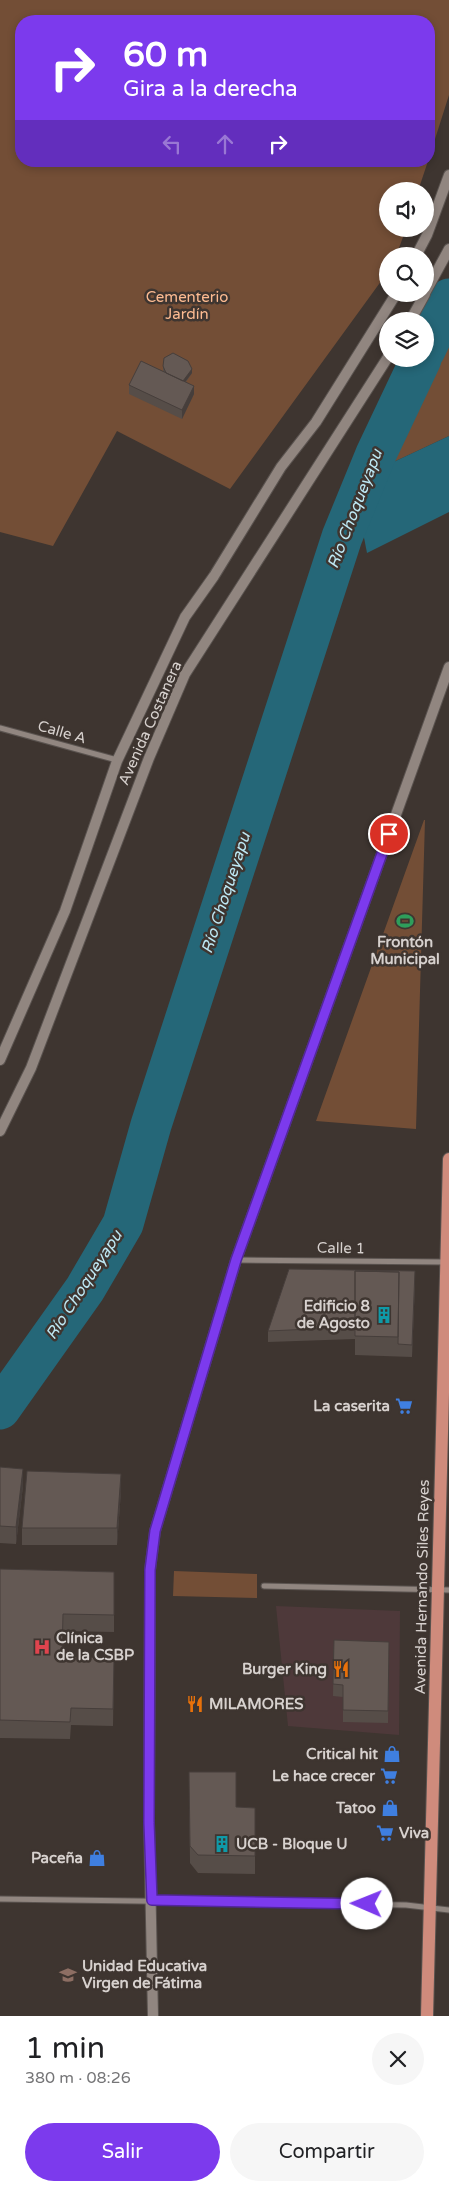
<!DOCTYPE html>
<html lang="es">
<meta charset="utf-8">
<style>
:root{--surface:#fff;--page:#f6f6f6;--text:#202124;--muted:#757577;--accent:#7c3aed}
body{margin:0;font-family:"Varela Round",sans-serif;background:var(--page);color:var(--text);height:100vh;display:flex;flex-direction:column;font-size:19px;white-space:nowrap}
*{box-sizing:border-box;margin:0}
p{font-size:16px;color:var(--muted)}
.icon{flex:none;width:28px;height:28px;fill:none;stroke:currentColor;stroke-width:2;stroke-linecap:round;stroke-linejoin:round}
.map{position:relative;height:2016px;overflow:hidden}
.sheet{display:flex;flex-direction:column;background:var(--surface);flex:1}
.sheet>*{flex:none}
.top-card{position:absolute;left:15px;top:15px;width:420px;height:152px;border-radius:20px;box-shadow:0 2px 8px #0003;background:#7c3aed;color:#fff;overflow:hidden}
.fabs{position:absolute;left:379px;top:182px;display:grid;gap:10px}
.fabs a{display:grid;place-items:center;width:55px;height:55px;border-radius:50%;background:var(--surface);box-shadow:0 2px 8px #0003;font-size:25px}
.pin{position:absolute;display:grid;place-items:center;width:42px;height:42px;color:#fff;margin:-21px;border:2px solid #fff;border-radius:50%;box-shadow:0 1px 5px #0007}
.me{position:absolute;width:55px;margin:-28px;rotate:271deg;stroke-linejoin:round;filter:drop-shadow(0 0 4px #0008)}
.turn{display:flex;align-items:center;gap:18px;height:105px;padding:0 25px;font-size:22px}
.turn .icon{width:65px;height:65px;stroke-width:2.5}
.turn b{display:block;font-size:35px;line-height:42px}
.lanes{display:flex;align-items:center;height:48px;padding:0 25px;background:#0003;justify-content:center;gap:25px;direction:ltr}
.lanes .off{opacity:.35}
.round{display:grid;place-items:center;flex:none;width:52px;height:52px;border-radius:26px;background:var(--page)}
.head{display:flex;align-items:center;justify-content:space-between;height:85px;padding:0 25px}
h1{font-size:30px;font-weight:600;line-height:38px}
.cta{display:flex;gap:10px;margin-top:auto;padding:10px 25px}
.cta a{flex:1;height:58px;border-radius:30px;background:var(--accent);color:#fff;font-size:20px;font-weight:600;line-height:58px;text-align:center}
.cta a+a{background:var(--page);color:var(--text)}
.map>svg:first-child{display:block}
.commercial{fill:#4e393a}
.green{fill:#734e36}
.water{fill:#256778}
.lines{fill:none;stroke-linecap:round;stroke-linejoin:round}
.river{stroke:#256778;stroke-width:41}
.street-casing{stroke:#5a534f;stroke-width:7}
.secondary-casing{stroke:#5a534f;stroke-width:12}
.primary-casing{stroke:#5a534f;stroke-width:14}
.street{stroke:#918680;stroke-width:5}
.secondary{stroke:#918680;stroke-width:10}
.primary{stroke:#cf8b7c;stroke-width:12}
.wall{fill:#564d48}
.shaded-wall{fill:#463e3b}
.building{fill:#645954;stroke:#463e3b}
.route-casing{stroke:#51269a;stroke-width:12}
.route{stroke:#7c3aed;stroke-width:9}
.labels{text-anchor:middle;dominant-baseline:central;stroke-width:5;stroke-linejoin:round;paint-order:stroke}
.park-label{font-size:15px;fill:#fdbb91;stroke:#3e3530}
.street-label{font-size:15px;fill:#d7d1ce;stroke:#3e3530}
.poi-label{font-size:15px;font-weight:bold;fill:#d7d1ce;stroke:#3e3530;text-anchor:end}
.water-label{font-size:16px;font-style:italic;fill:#bee9f5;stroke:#3e3530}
</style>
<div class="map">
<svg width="449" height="2016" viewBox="0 0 449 2016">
<rect width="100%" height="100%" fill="#3e3530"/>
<path class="commercial" d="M276,1606L400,1611L399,1735L288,1726Z"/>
<path class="green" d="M0,0H449V95L429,158V21H21V161H428L418,191H388V229H406L396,256H388L387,273L230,489L117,431L53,546L0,532Z
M449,293V436L353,481L415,359H425V339Z
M424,820H425L416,1129L316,1121Z
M174,1571L257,1574V1598L173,1596Z"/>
<path class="water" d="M449,436V512L367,553L353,481Z"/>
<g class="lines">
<path class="river" d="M425,350L449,299
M0,1409L85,1289L123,1224L151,1125L342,537L376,454L421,359"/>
<g class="street-casing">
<path id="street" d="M0,728L117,760
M237,1260L446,1262
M264,1586L449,1590
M0,1899L406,1905L449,1910"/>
</g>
<g class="secondary-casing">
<path id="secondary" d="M416,256L427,235L449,175
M425,293L449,249
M410,321L425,294
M0,1060L65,911L117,761L185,617L214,576L281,467L316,422L396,294
M0,1131L31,1068L149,758L185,674L388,357
M153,2016L149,1823L150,1570L155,1531L236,1260L449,667"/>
</g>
<g class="primary-casing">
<path id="primary" d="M427,2016L449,1159"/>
</g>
<use href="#street" class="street"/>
<use href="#secondary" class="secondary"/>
<use href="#primary" class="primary"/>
</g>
<path class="wall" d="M163,366L192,373L186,382L194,394L182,419L129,394V385L163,371Z
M415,1282L412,1357L355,1355V1339L268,1342V1331Z
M0,1467L23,1486L16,1544L0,1543Z
M121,1491L117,1545H22V1528Z
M0,1569L114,1572V1632L63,1631L62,1656L114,1658L113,1726L71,1725L70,1739L0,1738Z
M334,1640L389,1654L388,1723L343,1722V1697L333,1696Z
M189,1772L236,1807L255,1808V1874L198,1873L190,1863Z"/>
<path class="shaded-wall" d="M192,369V373L182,386V382Z
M194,386V394L182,419V410Z
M415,1271V1282L412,1357V1345Z
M23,1469V1486L16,1544V1527Z
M121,1474V1491L117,1545V1528Z"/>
<path class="building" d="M173,353L188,361L192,369L183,381L166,373L163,366L164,358Z
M141,361L194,386L182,410L129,385Z
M289,1269L415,1271L412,1345L398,1344L399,1272L355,1271V1327L268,1331Z
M355,1271L399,1272L398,1337L355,1336Z
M0,1467L23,1469L16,1527L0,1526Z
M27,1471L121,1474L117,1528H22Z
M0,1569L114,1572V1615L63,1614L62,1656L114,1658L113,1709L71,1708L70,1722L0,1720Z
M334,1640L389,1642L388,1711L343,1710V1685L333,1684Z
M189,1772H236V1807L255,1808V1856L198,1855L190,1846Z"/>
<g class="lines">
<g class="route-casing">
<path id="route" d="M367,1904L152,1900L149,1823L150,1570L155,1531L236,1260L389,834"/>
</g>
<use href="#route" class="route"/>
</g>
<defs>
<g id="stadium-bare" transform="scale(1.35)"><path d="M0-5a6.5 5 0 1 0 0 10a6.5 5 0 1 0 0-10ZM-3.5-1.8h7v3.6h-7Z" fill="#2e9e5b" stroke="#3e3530" stroke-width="2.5" paint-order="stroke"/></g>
<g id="building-bare" transform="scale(1.35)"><path d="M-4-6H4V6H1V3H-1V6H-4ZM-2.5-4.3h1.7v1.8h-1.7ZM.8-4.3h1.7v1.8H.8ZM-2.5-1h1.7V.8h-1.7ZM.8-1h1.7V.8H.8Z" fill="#0f9aa8" stroke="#3e3530" stroke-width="2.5" paint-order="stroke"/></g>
<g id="supermarket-bare" transform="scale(1.35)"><path d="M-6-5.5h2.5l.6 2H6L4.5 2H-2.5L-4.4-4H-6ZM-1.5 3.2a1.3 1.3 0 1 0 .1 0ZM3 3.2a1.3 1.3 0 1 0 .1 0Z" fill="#3f7fe0" stroke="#3e3530" stroke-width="2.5" paint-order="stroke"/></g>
<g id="hospital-bare" transform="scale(1.35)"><path d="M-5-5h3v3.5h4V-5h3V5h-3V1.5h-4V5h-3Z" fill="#e0444e" stroke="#3e3530" stroke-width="2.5" paint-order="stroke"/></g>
<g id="restaurant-bare" transform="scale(1.35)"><path d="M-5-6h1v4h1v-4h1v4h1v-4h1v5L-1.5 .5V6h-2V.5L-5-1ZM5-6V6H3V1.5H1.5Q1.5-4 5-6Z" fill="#e8710a" stroke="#3e3530" stroke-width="2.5" paint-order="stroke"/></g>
<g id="shop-bare" transform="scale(1.35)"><path d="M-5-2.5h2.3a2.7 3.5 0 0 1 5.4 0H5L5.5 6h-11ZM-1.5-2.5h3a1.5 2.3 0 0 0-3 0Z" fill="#3f7fe0" stroke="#3e3530" stroke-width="2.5" paint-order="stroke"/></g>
<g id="school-bare" transform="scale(1.35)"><path d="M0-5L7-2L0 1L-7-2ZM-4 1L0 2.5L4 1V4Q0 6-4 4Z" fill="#8d6e63" stroke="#3e3530" stroke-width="2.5" paint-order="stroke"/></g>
</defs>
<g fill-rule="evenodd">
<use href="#stadium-bare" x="405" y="921"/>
<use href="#building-bare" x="384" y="1315"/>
<use href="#supermarket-bare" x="404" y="1406"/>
<use href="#hospital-bare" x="42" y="1647"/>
<use href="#restaurant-bare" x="341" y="1669"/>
<use href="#restaurant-bare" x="195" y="1704"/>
<use href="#shop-bare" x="392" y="1754"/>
<use href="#supermarket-bare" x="389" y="1776"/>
<use href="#shop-bare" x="390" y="1808"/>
<use href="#supermarket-bare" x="385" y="1833"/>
<use href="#building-bare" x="222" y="1844"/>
<use href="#shop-bare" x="97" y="1858"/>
<use href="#school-bare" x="68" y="1975"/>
</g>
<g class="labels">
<g class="park-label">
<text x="187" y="297">Cementerio<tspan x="187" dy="17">Jardín</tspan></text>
</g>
<g class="street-label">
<text transform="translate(150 723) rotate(-66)">Avenida Costanera</text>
<text transform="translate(62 732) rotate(16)">Calle A</text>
<text transform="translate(341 1248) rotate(1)">Calle 1</text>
<text transform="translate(422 1587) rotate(-89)">Avenida Hernando Siles Reyes</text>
</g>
<g class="poi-label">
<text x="405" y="942" text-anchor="middle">Frontón<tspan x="405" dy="17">Municipal</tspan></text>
<text x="370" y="1306">Edificio 8<tspan x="370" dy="17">de Agosto</tspan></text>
<text x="390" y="1406">La caserita</text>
<text x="56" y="1638" text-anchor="start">Clínica<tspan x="56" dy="17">de la CSBP</tspan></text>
<text x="327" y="1669">Burger King</text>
<text x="209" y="1704" text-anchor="start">MILAMORES</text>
<text x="378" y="1754">Critical hit</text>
<text x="375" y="1776">Le hace crecer</text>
<text x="376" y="1808">Tatoo</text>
<text x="399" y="1833" text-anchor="start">Viva</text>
<text x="236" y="1844" text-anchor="start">UCB - Bloque U</text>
<text x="83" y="1858">Paceña</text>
<text x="82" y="1966" text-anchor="start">Unidad Educativa<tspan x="82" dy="17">Virgen de Fátima</tspan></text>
</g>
<g class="water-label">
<text transform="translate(355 509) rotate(-69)">Río Choqueyapu</text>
<text transform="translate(226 893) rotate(-72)">Río Choqueyapu</text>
<text transform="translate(84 1285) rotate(-57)">Río Choqueyapu</text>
</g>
</g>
</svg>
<div class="fabs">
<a><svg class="icon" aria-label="sound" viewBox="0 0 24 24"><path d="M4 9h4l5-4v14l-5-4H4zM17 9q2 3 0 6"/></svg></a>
<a><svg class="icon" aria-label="search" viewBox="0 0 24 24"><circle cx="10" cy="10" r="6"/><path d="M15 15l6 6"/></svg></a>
<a><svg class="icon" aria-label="layers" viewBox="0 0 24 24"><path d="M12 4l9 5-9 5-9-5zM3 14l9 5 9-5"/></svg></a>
</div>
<div class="pin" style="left:389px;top:834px;background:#d93025"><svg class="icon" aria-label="arrive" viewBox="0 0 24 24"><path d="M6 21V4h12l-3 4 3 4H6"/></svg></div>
<svg class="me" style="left:367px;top:1904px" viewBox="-20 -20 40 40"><circle r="19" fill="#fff"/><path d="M0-13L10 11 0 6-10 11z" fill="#7c3aed"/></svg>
<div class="top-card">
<div class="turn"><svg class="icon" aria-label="right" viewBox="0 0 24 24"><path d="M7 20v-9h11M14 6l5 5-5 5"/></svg><div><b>60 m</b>Gira a la derecha</div></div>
<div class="lanes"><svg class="icon off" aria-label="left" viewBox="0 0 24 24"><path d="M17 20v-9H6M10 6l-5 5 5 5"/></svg><svg class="icon off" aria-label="ahead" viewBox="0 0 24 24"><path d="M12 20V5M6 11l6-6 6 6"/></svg><svg class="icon" aria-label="right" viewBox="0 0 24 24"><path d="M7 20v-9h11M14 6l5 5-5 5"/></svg></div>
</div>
</div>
<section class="sheet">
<div class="head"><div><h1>1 min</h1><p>380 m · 08:26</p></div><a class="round"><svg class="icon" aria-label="close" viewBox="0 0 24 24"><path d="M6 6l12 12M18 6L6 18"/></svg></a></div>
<div class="cta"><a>Salir</a><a>Compartir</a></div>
</section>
